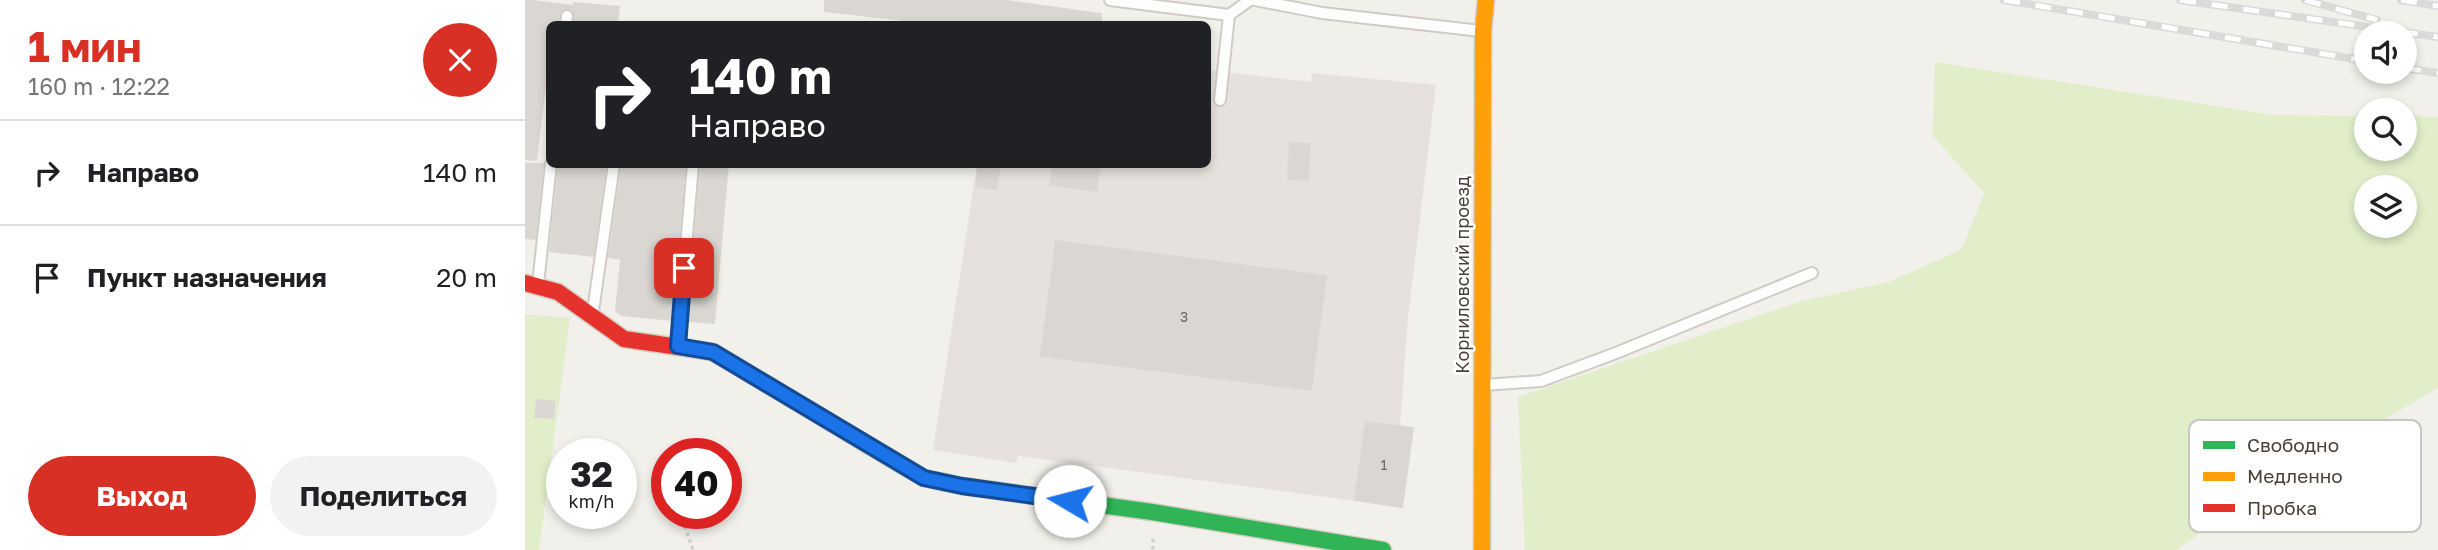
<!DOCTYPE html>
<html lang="ru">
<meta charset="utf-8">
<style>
:root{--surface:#fff;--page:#f2f2f2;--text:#202124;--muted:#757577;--line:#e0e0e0;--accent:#d93025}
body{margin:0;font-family:"Golos Text",sans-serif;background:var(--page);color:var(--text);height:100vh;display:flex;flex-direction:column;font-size:26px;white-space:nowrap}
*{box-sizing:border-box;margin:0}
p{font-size:23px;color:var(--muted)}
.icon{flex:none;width:38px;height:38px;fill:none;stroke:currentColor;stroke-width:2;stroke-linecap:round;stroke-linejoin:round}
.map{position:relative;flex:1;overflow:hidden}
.side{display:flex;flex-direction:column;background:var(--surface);width:525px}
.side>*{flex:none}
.guide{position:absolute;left:21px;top:21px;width:665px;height:147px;border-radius:10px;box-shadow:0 4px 10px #0003;background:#202124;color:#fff;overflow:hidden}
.fabs{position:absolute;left:1829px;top:21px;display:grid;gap:14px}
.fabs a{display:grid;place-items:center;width:63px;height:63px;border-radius:50%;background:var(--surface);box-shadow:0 4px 10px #0003;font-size:35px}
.speed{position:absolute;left:21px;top:438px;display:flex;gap:14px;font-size:35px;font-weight:700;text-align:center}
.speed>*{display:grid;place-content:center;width:91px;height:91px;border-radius:50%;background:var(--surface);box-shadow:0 4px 10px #0003;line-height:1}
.speed small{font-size:18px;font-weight:400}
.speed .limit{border:10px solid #d22;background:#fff;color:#111}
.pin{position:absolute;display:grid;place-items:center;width:60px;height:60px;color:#fff;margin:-30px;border-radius:14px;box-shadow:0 4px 10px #0006}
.me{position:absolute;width:77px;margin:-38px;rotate:278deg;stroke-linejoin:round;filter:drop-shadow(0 0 5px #0008)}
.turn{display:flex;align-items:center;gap:24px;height:147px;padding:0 28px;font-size:32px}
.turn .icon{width:91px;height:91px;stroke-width:2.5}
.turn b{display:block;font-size:49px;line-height:60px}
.round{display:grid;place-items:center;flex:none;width:74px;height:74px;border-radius:37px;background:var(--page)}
.overview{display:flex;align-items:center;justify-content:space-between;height:119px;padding:0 28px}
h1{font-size:42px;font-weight:700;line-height:52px;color:var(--accent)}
.button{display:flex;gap:14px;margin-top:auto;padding:14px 28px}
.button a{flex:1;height:80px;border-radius:42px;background:var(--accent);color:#fff;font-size:28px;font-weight:700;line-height:80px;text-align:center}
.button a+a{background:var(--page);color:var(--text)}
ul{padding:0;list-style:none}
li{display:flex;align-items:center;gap:21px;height:105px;padding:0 28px;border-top:2px solid var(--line)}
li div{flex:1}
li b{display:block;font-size:26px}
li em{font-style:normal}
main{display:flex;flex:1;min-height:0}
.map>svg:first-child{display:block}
.industrial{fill:#e6e1dc}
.green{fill:#e1eec9;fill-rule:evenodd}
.building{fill:#dad7d2;stroke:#dbd7d1;stroke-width:2}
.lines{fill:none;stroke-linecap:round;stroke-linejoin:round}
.lane-casing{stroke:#cfccc7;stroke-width:14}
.fast-casing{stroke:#d3cec3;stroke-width:19}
.slow-casing{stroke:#d3cec3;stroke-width:19}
.jam-casing{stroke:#d3cec3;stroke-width:19}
.path{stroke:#d2d0ca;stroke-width:3.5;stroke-dasharray:3.5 3.5;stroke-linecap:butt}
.lane{stroke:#fdfdfc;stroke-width:10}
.fast{stroke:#30b455;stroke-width:16}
.slow{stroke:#ff9f0a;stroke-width:16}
.jam{stroke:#e5322d;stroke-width:16}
.rail-casing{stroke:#dadad9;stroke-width:8}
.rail{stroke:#fff;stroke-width:5;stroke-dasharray:16;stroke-linecap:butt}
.route-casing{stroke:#114b97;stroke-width:18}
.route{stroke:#1a73e8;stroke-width:12}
.labels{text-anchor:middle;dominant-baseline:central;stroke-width:5;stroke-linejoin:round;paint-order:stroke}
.number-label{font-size:14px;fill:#70685e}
.street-label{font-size:18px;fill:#4a4136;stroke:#fff}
.key{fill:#fff;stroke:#c9c6c3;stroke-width:2}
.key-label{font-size:19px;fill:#4a4136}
</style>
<main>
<section class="side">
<div class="overview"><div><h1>1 мин</h1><p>160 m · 12:22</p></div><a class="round" style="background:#d93025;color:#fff"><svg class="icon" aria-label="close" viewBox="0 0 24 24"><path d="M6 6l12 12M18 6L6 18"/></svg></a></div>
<ul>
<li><svg class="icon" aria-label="right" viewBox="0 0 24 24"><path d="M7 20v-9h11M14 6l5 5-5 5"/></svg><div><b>Направо</b></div><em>140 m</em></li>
<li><svg class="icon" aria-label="arrive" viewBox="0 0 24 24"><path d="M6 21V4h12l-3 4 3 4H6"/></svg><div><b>Пункт назначения</b></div><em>20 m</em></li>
</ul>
<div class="button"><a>Выход</a><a>Поделиться</a></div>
</section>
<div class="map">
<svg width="1913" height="550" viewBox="0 0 1913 550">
<rect width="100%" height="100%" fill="#f2f0eb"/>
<path class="industrial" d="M683,70L786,82L787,73L911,85L883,318L875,425L888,428L877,507L493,456L491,463L408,450L452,165L682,164Z"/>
<path class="green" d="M1410,62L1748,115L1841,116V149H1880V116L1913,117V388L1729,495L1651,550H1000L993,397L1277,301L1364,282L1437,249L1459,193L1408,136ZM1841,187H1880V226H1841Z
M0,314L45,318L14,550H0Z"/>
<path class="building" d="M0,0L49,6V3L94,7L92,24H49V14L42,8L35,12L33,24H24V54L11,160L0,159Z
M300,0H475L576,14V24H415L300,11Z
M765,143L785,144L783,180L763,179Z
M0,164H18L10,239L0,238Z
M34,164H81L68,256L25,251Z
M97,164H160L147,320L97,315L91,311L96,259L84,257Z
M176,164H203L189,323L163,321Z
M454,164H475L471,189L451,186Z
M528,164H575L571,191L525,185Z
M531,241L801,276L786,390L516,356Z
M12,400L29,402L28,418L10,417Z
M841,422L888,428L877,507L830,500Z"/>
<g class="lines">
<g class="lane-casing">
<path id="lane" d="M585,0L704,15L725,0
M730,0L797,13L956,31
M41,24L42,16
M695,100L704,15
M13,284L26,164
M68,311L89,164
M153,343L168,164
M959,385L1016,381L1091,353L1287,273"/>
</g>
<g class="fast-casing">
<path id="fast" d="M375,464L399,478L437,486L627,512L858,550"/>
</g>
<g class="slow-casing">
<path id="slow" d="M957,550L958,31L961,0"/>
</g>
<g class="jam-casing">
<path id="jam" d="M0,283L33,292L99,339L188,352L375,464"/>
</g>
<path class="path" d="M136,473L142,484
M155,513L168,550
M628,539V550"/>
<use href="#lane" class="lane"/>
<use href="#fast" class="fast"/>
<use href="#slow" class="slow"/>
<use href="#jam" class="jam"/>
<g class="rail-casing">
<path id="rail" d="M1479,0L1841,61
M1655,0L1913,37
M1780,0L1852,20
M1876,0L1913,6
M1880,68L1913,73"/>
</g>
<use href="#rail" class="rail"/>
</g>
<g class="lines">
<g class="route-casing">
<path id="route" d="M159,268L153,346L188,352L399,478L437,486L545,501"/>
</g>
<use href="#route" class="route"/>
</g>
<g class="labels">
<g class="number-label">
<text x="659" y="316">3</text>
<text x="859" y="464">1</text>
</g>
<g class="street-label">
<text transform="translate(937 275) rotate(-90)">Корниловский проезд</text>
</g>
</g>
<rect x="1664" y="420" width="232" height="112" rx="10" class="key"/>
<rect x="1678" y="441" width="32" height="8" fill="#30b455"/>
<rect x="1678" y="472" width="32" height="9" fill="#ff9f0a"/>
<rect x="1678" y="504" width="32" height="8" fill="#e5322d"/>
<g class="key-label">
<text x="1722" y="452">Свободно</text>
<text x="1722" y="483">Медленно</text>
<text x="1722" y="515">Пробка</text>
</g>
</svg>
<div class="fabs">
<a><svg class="icon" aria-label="sound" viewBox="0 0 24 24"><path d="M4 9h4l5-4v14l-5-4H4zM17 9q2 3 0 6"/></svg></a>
<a><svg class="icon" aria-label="search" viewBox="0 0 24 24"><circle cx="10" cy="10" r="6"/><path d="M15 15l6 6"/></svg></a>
<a><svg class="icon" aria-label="layers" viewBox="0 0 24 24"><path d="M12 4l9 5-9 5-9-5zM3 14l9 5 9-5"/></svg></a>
</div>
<div class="speed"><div>32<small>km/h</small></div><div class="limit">40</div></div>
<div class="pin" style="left:159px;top:268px;background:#d93025"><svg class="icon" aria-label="arrive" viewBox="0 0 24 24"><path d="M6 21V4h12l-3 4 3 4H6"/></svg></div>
<svg class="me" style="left:545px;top:501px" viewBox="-20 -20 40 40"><circle r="19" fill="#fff"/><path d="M0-13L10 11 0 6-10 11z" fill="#1a73e8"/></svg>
<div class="guide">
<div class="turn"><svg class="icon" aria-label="right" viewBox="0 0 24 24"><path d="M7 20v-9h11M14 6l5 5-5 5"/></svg><div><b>140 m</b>Направо</div></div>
</div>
</div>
</main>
